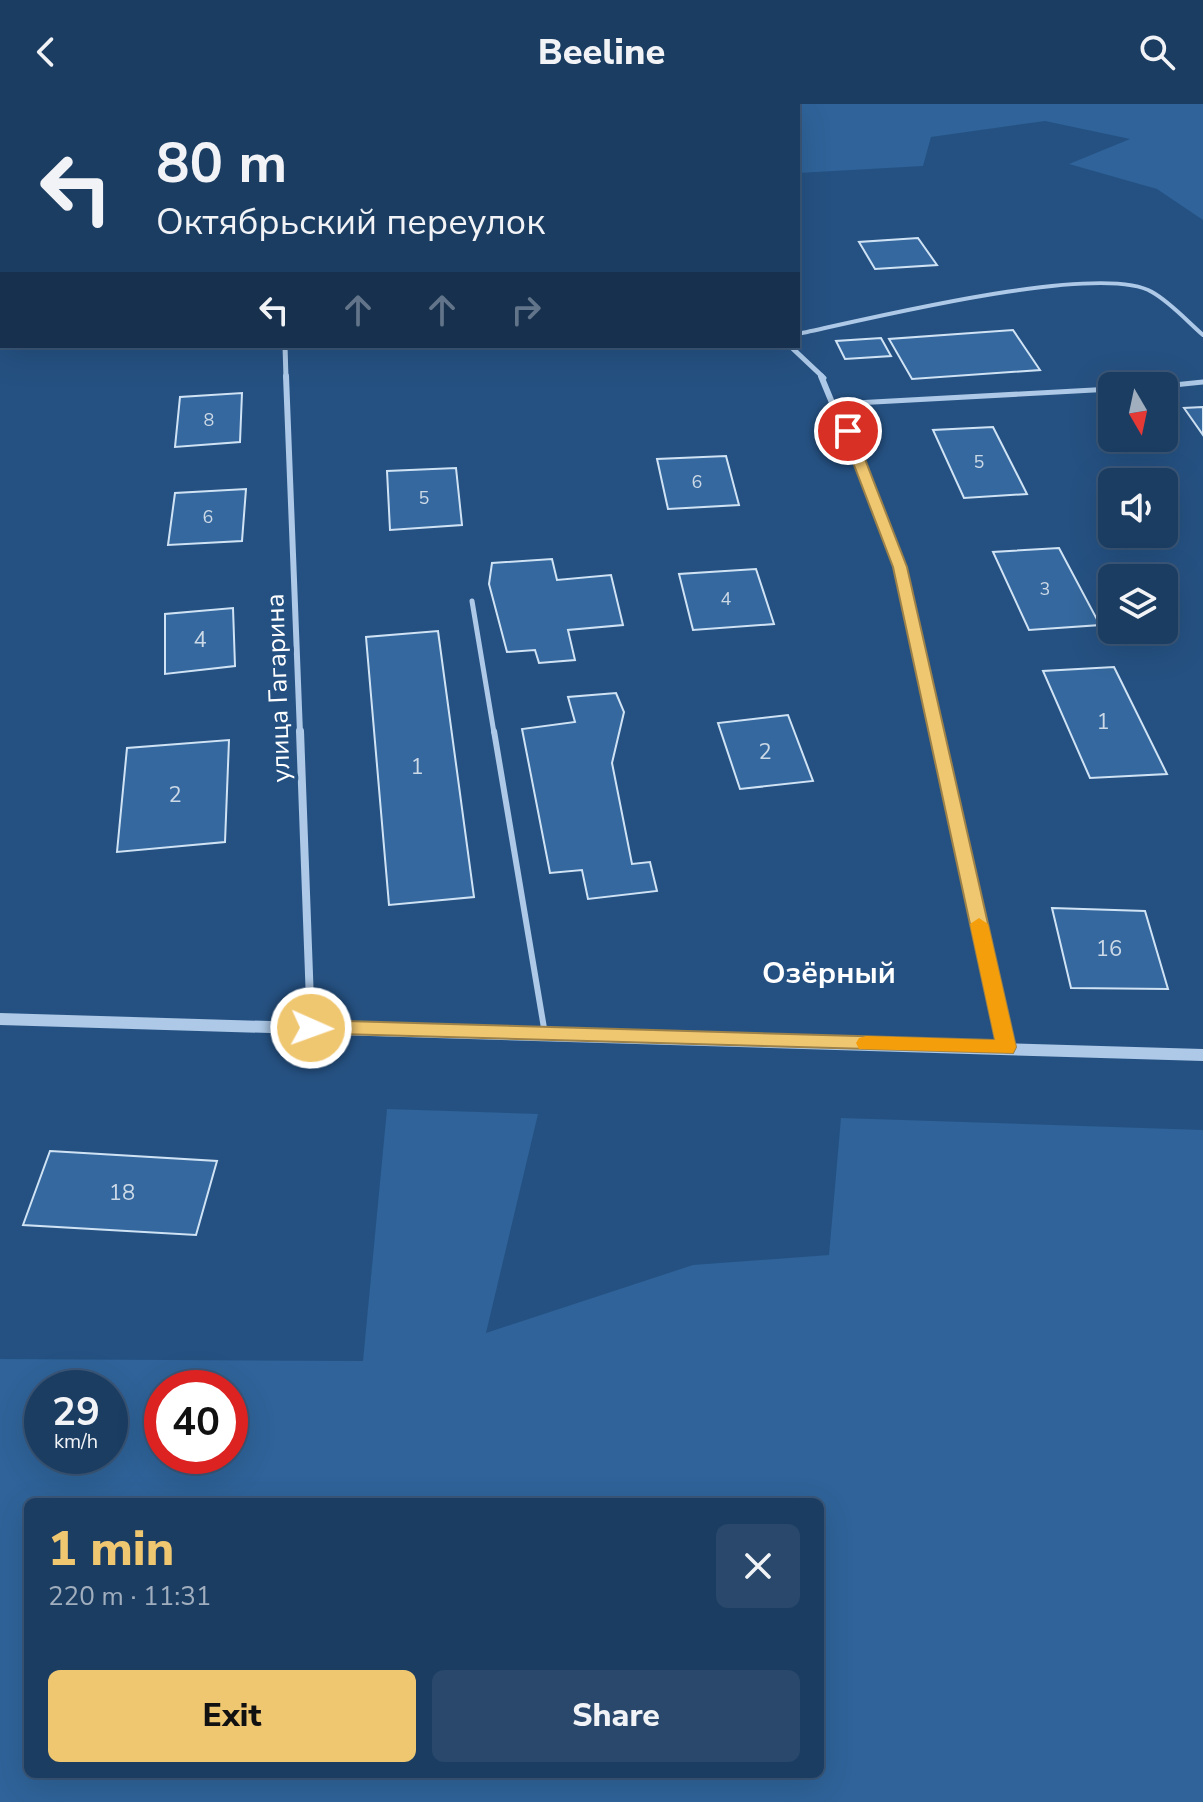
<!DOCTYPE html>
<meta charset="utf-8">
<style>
:root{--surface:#1c3d62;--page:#29486b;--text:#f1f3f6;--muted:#a0aebe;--line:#3a5677;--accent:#f0c771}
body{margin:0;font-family:"Nunito Sans",sans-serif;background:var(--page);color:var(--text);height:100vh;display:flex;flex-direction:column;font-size:30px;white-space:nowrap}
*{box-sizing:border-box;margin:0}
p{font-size:26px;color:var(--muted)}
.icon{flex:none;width:44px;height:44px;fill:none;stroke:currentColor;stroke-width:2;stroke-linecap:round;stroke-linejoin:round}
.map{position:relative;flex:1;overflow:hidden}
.side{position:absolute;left:24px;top:1394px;width:800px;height:280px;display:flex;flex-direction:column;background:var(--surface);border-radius:12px;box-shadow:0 8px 32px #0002,0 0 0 2px var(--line)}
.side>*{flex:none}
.hud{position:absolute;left:0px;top:0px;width:800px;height:244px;box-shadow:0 8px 32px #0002,0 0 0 2px var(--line);background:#1c3d62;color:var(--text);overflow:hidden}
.needle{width:52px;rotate:171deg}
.fabs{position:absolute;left:1098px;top:268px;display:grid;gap:16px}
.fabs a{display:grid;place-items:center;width:80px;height:80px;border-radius:12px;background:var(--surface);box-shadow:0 8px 32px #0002,0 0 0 2px var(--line);font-size:40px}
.speed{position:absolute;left:24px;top:1266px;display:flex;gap:16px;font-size:40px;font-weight:700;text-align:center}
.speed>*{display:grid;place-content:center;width:104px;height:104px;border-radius:50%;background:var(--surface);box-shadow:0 8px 32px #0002,0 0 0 2px var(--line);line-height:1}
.speed small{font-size:20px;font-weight:400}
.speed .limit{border:12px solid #d22;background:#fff;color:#111}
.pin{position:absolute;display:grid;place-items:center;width:68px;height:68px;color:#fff;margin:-34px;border:4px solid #fff;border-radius:50%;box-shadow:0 2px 8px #0007}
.me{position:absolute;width:88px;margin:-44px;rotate:92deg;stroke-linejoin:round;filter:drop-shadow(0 0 6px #0008)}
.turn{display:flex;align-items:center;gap:28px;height:168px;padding:0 24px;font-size:36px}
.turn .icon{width:104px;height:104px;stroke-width:2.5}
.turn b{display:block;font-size:56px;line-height:68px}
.lanes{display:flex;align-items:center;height:76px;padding:0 24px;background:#0003;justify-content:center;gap:40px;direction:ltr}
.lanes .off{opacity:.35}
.round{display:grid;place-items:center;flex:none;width:84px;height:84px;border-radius:12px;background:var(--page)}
.overview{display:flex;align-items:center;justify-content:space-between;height:136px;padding:0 24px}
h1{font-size:48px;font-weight:800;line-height:60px;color:var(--accent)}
.primary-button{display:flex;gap:16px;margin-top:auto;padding:16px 24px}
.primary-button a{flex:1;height:92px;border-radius:12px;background:var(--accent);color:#111;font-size:32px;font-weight:800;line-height:92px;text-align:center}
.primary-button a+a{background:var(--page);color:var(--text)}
header{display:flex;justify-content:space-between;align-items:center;height:104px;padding:0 24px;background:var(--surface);font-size:36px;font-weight:800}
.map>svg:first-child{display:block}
.green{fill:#2f6399;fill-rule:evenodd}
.building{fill:#35689e;stroke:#d0e3f5;stroke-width:2}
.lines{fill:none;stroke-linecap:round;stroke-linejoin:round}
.service-far2{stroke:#adc9e7;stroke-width:4}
.service-far1{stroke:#adc9e7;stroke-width:5}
.service{stroke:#adc9e7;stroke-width:6}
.minor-far2{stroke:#adc9e7;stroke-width:5}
.minor-far1{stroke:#adc9e7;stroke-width:6}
.minor{stroke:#adc9e7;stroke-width:8}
.tertiary{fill:#adc9e7;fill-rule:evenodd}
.route{fill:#f0c771;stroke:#9c8149;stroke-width:2}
.slow{fill:#f59e0b}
.labels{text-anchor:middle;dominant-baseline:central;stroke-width:8;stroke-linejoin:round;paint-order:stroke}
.far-number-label{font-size:18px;fill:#ccd9e7}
.number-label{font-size:22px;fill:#ccd9e7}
.street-label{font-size:26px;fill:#fff;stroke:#255182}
.quarter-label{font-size:30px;font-weight:bold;fill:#fff;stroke:#255182}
</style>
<header><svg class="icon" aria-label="back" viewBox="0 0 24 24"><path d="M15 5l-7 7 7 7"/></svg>Beeline<svg class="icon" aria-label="search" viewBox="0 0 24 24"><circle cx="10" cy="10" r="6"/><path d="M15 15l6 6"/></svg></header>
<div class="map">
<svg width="1203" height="1698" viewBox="0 0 1203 1698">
<rect width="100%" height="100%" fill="#255182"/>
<path class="green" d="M659,0H1203V116L1157,85L1069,60L1130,35L1045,17L931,33L923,62L798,69V2Z
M387,1005L538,1010L486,1229L693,1161L829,1151L841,1014L1203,1026V1698H0V1255L363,1257ZM42,1284H110V1352H42ZM162,1284H230V1352H162ZM28,1398H820V1670H28Z"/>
<path class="building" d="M918,134L937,161L875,165L859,138Z
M1013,226L1040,266L912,275L889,235Z
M881,234L891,252L845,255L836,237Z
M242,289L240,338L175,343L180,293Z
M1203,303V331L1184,304Z
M993,323L1027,390L964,394L933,326Z
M726,352L739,401L668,405L657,355Z
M456,364L462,421L390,426L387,367Z
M246,385L242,437L168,441L175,389Z
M1059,444L1100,521L1029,526L993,448Z
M552,455L557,476L611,471L623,521L568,526L575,556L539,559L535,546L507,548L489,480L492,459Z
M756,465L774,520L693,526L679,470Z
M233,504L235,562L165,570V510Z
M438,527L474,793L389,801L366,533Z
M1114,563L1167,670L1090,674L1043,567Z
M616,589L624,608L612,659L632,760L650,758L657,787L588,795L582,766L550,769L522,625L575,618L568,593Z
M788,611L813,677L740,685L718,619Z
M229,636L225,738L117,748L127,644Z
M1052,804L1145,807L1168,885L1071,884Z
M50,1047L217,1057L196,1131L23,1121Z"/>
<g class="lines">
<path class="service-far2" d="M798,230C864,216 1100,157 1152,188C1170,198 1187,217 1203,231"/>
<path class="service-far1" d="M1164,282L1203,278
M837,300L1112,285
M472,497L494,629"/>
<path class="service" d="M494,627L545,930"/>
<path class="minor-far2" d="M285,242L286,274
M790,242L824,274"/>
<path class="minor-far1" d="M286,272L300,629
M821,272L900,463L937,629"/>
<path class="minor" d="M300,627L311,924
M936,627L1006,943"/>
<path class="tertiary" d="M0,909L1203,945V957L0,921Z"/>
</g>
<path class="route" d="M848,323L854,327L907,463L1016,943L1013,949L304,929L302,924L311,916L995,936L893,463L841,327Z"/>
<path class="slow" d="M979,814L988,820L1016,943L1013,949L859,945L856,939L859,934L866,932L995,936L970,820Z"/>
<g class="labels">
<g class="far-number-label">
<text x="209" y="316">8</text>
<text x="979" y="358">5</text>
<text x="697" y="378">6</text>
<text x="424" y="394">5</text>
<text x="208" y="413">6</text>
<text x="1045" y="485">3</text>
<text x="726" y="495">4</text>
</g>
<g class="number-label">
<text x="200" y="536">4</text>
<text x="1103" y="618">1</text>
<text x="765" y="648">2</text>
<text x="417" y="663">1</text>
<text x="175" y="691">2</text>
<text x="1109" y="845">16</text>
<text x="122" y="1089">18</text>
</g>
<g class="street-label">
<text transform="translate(278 584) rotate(-92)">улица Гагарина</text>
</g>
<g class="quarter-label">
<text x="829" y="869">Озёрный</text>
</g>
</g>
</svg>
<div class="fabs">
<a><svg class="needle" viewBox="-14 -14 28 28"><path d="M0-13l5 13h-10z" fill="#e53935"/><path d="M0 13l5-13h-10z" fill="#a0aebe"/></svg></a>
<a><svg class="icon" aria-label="sound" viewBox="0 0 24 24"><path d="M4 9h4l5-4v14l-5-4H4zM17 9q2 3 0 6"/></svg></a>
<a><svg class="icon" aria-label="layers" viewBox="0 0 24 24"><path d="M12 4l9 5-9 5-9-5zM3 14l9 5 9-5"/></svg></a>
</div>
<div class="speed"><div>29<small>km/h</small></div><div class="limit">40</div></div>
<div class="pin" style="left:848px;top:327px;background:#d93025"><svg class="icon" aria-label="arrive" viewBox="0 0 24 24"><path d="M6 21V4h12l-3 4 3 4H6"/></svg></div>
<svg class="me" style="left:311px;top:924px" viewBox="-20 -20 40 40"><circle r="17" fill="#f0c771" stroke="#fff" stroke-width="3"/><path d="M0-11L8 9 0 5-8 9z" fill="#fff"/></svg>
<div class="hud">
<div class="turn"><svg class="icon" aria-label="left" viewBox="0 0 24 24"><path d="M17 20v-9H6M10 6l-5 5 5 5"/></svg><div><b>80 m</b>Октябрьский переулок</div></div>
<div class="lanes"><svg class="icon" aria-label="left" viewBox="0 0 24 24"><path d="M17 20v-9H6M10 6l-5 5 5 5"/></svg><svg class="icon off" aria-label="ahead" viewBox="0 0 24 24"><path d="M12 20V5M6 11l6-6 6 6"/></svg><svg class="icon off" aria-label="ahead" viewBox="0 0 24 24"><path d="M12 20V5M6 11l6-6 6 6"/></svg><svg class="icon off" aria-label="right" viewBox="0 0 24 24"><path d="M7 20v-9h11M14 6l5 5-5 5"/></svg></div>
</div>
<section class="side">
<div class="overview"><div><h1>1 min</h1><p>220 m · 11:31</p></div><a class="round"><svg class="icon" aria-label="close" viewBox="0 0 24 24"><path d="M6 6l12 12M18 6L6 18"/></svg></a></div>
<div class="primary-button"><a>Exit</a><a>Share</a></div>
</section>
</div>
